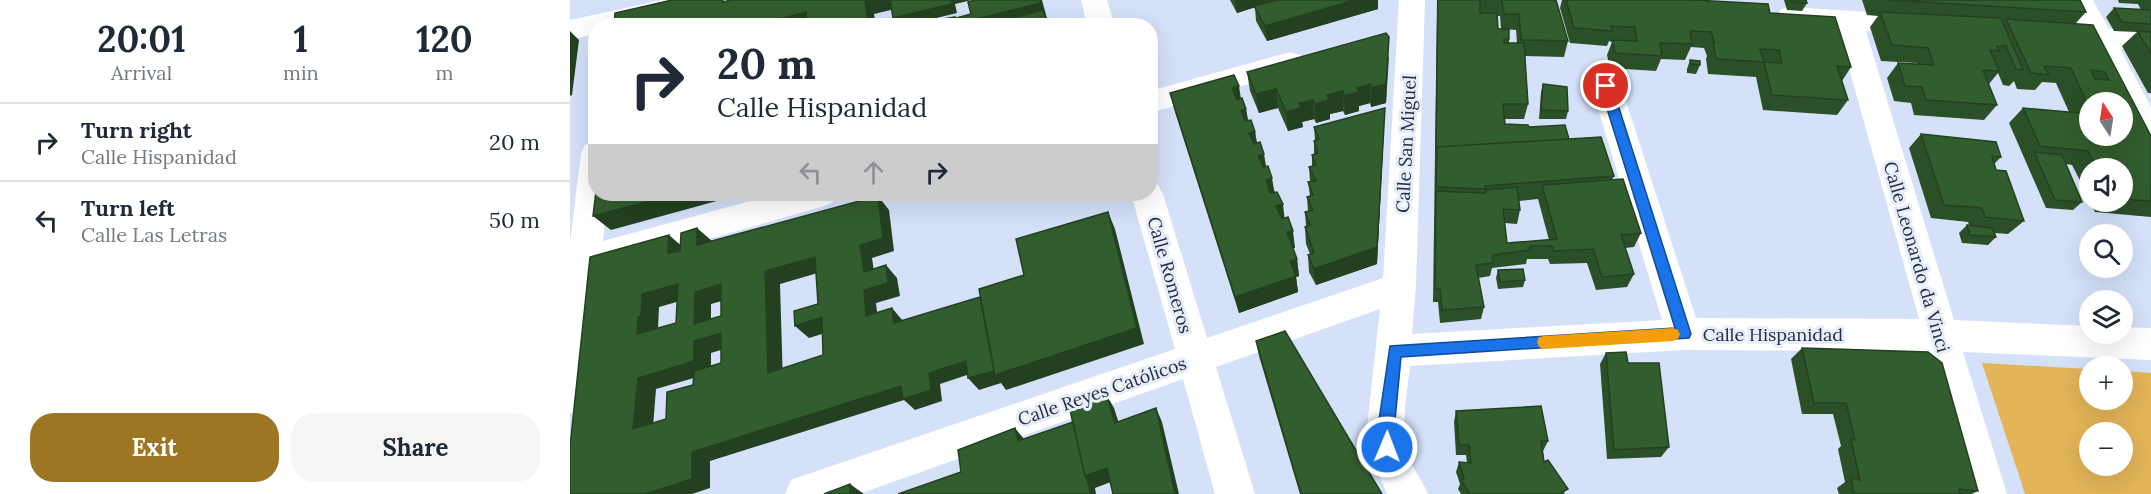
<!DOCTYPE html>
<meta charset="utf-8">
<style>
:root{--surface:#fff;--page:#f6f6f7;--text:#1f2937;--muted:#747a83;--line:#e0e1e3;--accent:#9d7623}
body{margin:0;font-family:Lora,serif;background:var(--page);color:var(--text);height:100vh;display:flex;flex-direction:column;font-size:22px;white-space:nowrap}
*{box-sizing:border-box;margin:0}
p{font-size:20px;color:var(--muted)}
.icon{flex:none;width:33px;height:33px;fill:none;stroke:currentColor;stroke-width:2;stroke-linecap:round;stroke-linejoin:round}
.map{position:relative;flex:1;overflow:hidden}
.details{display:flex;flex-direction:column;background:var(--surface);width:570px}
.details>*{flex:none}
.guide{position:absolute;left:18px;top:18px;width:570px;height:183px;border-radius:24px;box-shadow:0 6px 24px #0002;background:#fff;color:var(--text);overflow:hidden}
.needle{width:39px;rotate:348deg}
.buttons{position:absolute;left:1509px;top:92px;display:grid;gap:12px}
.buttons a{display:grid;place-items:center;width:54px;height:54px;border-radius:50%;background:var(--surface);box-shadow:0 6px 24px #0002;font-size:30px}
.pin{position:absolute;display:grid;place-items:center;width:51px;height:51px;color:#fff;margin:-26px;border:3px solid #fff;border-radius:50%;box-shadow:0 2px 6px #0007}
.me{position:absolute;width:66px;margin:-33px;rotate:1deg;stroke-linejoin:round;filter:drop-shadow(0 0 4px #0008)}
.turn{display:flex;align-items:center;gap:21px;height:126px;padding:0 30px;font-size:27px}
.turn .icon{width:78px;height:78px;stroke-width:2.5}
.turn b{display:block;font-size:42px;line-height:51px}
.lanes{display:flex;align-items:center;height:57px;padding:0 30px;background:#0003;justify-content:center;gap:30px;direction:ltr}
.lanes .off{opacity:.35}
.eta{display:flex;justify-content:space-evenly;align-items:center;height:102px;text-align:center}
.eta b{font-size:36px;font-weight:700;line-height:42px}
.action{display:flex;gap:12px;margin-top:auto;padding:12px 30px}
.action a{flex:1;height:69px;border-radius:24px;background:var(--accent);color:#fff;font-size:24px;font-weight:700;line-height:69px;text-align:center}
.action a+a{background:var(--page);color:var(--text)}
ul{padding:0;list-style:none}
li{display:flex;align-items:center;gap:18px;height:78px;padding:0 30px;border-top:2px solid var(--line)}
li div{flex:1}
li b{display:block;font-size:22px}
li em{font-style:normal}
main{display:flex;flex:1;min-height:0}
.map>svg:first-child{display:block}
.green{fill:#e3b458;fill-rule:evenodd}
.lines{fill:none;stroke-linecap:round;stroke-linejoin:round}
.street{fill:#fff;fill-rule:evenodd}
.wall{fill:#2b5028;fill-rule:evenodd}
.shaded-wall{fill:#234120}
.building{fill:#325d2e;stroke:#234120;stroke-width:1.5;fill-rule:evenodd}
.route{fill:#1a73e8;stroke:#114b97;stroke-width:1.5}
.slow{fill:#f59e0b}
.labels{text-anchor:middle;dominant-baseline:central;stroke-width:6;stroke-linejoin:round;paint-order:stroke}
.street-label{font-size:18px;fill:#232f46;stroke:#e7eefa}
</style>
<main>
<section class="details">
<div class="eta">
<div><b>20:01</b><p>Arrival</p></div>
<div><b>1</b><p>min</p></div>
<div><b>120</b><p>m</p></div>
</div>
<ul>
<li><svg class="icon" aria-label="right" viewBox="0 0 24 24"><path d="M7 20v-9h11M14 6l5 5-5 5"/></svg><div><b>Turn right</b><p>Calle Hispanidad</p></div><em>20 m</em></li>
<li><svg class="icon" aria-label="left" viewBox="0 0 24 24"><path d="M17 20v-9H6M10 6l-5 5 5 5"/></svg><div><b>Turn left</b><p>Calle Las Letras</p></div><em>50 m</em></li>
</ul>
<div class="action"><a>Exit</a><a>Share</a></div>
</section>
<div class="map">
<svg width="1581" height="494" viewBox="0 0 1581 494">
<rect width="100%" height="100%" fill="#d4e1f9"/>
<path class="green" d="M1412,363L1519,369L1520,399H1552L1553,371L1581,373V494H1455ZM1520,432H1552V465H1520Z"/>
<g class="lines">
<path class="street" d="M92,0H147L144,7L63,26H26V34L0,40V20Z
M511,0H537L545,26H517Z
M829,0H855L846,287L842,334L1092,320L1021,86L1026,78L1036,75L1046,78L1051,86L1126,318L1349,319L1268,29L1211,23L1207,16L1211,9L1221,7L1349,15L1359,18L1363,25L1359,32L1349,35L1296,31L1384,320L1520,326V333H1552V327L1581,328V360L1393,352L1437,494H1397L1358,351L1114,350L840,366C837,396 829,432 840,460C845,472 853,482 858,494H817L800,454L797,427L810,309L646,367L685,494H645L613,379L289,494H215L221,480L235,475L605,349L561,194H580V182L588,185L593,194L637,338L813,278Z
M1497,0H1523L1539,29L1581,31V51L1550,49L1581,107V147L1570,143L1552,109V102H1549L1521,47L1474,42L1470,35L1474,28L1484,25L1510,27Z
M720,52L730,55L734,62L730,69L580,113V91Z
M26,141V194H38L33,241L206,194H267L262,203L251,207L30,270L18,396L13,408L0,413V242L11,153L15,145Z"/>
</g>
<path class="wall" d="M660,0H808V9L697,41L686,21L685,7L667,13Z
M867,0H986L998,41L994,57L955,56L958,104L954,119H935V124L959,127L999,139L1044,176L1042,180L1071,233L1064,247L1055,248L1064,274L1057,287L1026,290L1017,263L980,264L978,259H957L956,264L922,268L920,276L908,278L914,307L911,319L870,323L868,302H863ZM927,16H930L931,29H928ZM935,29L946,30L947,43H939V39ZM968,199L979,240L937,243L935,223L947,224L950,210L949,201Z
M992,0H1139V1L1200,13L1281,67L1272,81L1278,100L1267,115L1193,110L1186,77L1138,74L1136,59L1137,56L1134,48L1121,47L1115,60L1091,59L1086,71L1040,68L1037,55L1042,42L1039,41L1037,46L1000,43L990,8Z
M1214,0H1236L1237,3L1232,11L1217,10Z
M1292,0H1510L1516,12L1505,24L1581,136V217L1525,212L1520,201H1552V168H1520V200L1502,165L1496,164L1512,202L1503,210L1476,208L1439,123L1453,108L1499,112L1486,83L1472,82L1465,90L1447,89L1444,81L1439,86L1433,85L1428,73L1419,84L1427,105L1414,120L1344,115L1341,103L1324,101L1317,78L1328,63L1347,64V63L1311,61L1300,27L1308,16L1297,15ZM1520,102L1552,135H1520Z
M1548,0H1581V93H1578L1552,46L1567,32L1544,31L1536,17L1544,8L1571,10L1568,4L1549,3Z
M819,57L816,103L801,107L800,103L789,106V111L775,115L773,111L760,114V119L746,123L744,119L732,122L733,127L718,131L708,108L689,113L680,91L677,72Z
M1120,60L1130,65L1126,74L1117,73V69Z
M973,84L998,111L996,119H969L971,92Z
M600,93L671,98L676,109L678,120L685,132L687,143L725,248H723L727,259L729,276L726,277L728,292L669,313L605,112Z
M744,127H814L807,264L746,285L739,272L738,255L740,254L736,244L735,227L736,226L735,212L738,211L737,197L740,196L738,182H740L739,167L742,166V155L744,154V141L745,140Z
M1351,134L1431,157L1424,164L1426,170L1454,221L1438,234L1425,233L1426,237L1418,245L1392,243L1389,233L1397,225H1399L1398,222L1361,218L1339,148Z
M928,270L955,280L953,287L928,289L926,278Z
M686,341L812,494H730L689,356Z
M1232,348L1408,491L1402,494H1269L1267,488L1275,482L1268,449L1271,446L1263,414H1232L1221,359Z
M1036,353L1058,363L1099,447L1091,457L1037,459L1030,364Z
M886,411L978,441L973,451L974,462L995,494H891L888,489L890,484L886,472L889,462L897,463L896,455H886L884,422Z"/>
<path class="shaded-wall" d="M295,0H324L325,9L304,14L306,26H299L298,23Z
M382,0H402L385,4L387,13L333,26H327L323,18Z
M436,0H472L479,26H403L402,20Z
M665,0H702V2L667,13Z
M785,0H808V9L697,41L695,26Z
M236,12L246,26H214L213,18Z
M0,31L9,40L2,95L0,96Z
M819,37L816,103L801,107V88Z
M800,84V103L789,106V111L775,115L774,96L787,88Z
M669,86L672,106L666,108L662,88Z
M706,89L708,108L689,113L686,94Z
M773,91V111L760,114V119L746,123L745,104L757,95Z
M743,100L744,119L732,122L733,127L718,131L716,112L729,103Z
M676,109L679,127L674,129L671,110Z
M814,127L807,264L746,285L744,269Z
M685,132L688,150L682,151L679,133Z
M694,154L697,172L691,174L688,156Z
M702,178L705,196L699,198L696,180Z
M107,194H165V196L41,230L23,216Z
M308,196L319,210L324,251L302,258L306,285L294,272L290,245Z
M713,204L715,222L709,223L706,206Z
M538,212L545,229L574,344L436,390L431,383L409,390L398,378L421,309Z
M127,228L142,241L127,245Z
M723,231L725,248L719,249L717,232Z
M99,235L115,249L114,267L98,253Z
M245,257L258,270L210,284L213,384L198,373L195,271Z
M727,259L729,276L726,277L728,292L669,313L665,297L720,261Z
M316,265L327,278L330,296L306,303L309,328L296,316L294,290Z
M108,284L124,297L89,307L88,329L67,334L68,317L72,294Z
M151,284L166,297L141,304V336L151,333L167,345L141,353V373L86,389L82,440L63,429L68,378L124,324L125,292Z
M322,308L333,321L324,323Z
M252,317L265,330L239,338L225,326Z
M396,361L406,372L370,384L372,401L345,410L334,400L140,461V488L122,494H75L122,452Z
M536,394L544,408L553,436L545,423Z
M586,408L592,422L609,494H605Z
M445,428L454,439L448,441Z
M537,468L546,480L525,488L526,494H521L515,476Z
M280,484L294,494H280Z"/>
<path class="building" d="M102,0H153V2L161,0H295L298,23H301V26H237L236,12L213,18L214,26H115V23L106,26H44L45,13Z
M320,0H382V4L323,18Z
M405,0H470L471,3L402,20L403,26H357L401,14L398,2Z
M708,0H785L695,26L684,6Z
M868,0H910V13H927L928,29H939V39H934V43H954L958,104H933L935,124L958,125L959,127L995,125L999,139L867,147L866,151Z
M930,0H986L998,41L951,40L949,14H934L932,0Z
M996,0H1124L1198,4L1200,13L1265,17L1281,67L1267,66L1278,100L1202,95L1194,62L1146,59L1143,43H1145L1141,32L1120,31L1122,44L1090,43L1092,56L1045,53L1042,40L1067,41L1065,27L1041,26L1042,31L1004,28ZM1190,49L1209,50L1212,63L1194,62Z
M1221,0H1236L1237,3L1222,2Z
M1320,0H1510L1516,12Z
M1544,8L1581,10V24L1552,22Z
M473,10L478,26H410Z
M1310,12L1431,18L1453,70L1446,69L1436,46H1427L1429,51L1420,50L1429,71L1413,70L1427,105L1356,100L1352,87L1335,86L1328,63L1364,65L1358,48L1322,45Z
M385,17V18L374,21V19Z
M1436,19L1523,25L1581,136V201L1552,199V168H1527L1518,151L1470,146L1453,108L1520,114V135H1552V102H1520V110L1501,68L1474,66L1479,75L1461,73ZM1521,70L1535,72L1539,80L1525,79Z
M1568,31L1581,32V54Z
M816,33L819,37L816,84L801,88L800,84L787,88L789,92L774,96L773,91L757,95L759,100L745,104L743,100L729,103L731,108L716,112L706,89L686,94L677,72Z
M1120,60L1130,61V65L1121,64Z
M664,75L669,86L662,88L667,100L672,98L676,109L671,110L675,121L681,120L685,132L679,133L684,144L690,142L694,154L688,156L693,167L698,166L702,178L696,180L700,193L707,192L713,204L706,206L712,219L718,217L723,231L717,232L727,259L720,261L726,276L665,297L600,93Z
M973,84L997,87L998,111L971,110Z
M815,108L807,247L744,269L738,255L744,253L735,227L740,225L735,212L743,210L737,197L743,195L738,182L746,181L739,167L746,165L742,155L748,153L744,141L749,139L744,127Z
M1351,134L1426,142L1431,157L1422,156L1426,170L1436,171L1454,221L1415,217L1412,208L1374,205Z
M1031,137L1044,176L915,186L916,189L866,187L867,147Z
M1464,152L1492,155L1512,202L1485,200Z
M1053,179L1071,233L1051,235L1064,274L1032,277L1023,249L984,251L982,246H960V250L923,255V263L906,265L914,307L872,310L870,289H865L866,191L915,193L916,190L947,187L950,210L933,209L937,243L987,239L972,185Z
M26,191V194H107L23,216Z
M308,196L313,238L290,245L294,272L316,265L318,283L294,290L296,316L322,308L324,323L410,297L424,371L398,378L396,361L359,373L361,390L333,399L331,386L122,452V479L75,494H0V447L20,257L99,235L98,253L110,251L111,233L127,228V245ZM245,257L248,304L224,311L225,326L252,317L253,355L198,373L195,271ZM108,284L106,323L67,334L68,317L71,316L72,294ZM151,284V316L124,324L125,292ZM151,333V363L124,371L123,385L97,392L96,419L63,429L68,378L124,361V341Z
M538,212L567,328L425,375L409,289L454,275L446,239Z
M1397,225L1422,228L1426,237L1400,235Z
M953,269L955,280L930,282L928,270Z
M715,331L812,494H731L686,341Z
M1232,348L1358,352L1372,363L1408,491L1389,489L1390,494H1284L1281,478L1290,480L1281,439L1285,440L1276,403H1244Z
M1056,352L1058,363H1089L1099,447L1044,450L1036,353Z
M536,394L545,423L586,408L605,494H543L537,468L515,476L499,406Z
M971,406L978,441H971L974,462L978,460L998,489L989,494H900L891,480L894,479L889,462L901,463L899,445H889L886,411Z
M503,422L515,476L517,479L521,494H328L391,472L388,450L445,428L448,441Z
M280,484V494H254Z"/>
<path class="route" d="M1036,82L1042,86L1121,334L1119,338L831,357L822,452L817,454L811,452L808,427L820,346L1105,328L1030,86Z"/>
<path class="slow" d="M1103,328L1108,330L1110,334L1108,339L1103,341L974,349L969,347L967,342L969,337L974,336Z"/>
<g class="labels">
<g class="street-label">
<text transform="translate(836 144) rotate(-87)">Calle San Miguel</text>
<text transform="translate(1347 257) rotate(74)">Calle Leonardo da Vinci</text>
<text transform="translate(600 275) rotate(74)">Calle Romeros</text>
<text x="1203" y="334">Calle Hispanidad</text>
<text transform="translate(532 391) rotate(-19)">Calle Reyes Católicos</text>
</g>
</g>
</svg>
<div class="buttons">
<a><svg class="needle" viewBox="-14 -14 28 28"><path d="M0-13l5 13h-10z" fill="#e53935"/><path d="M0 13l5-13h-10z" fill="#747a83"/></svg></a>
<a><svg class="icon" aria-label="sound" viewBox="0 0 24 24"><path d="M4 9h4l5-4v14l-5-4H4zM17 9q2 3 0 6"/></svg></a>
<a><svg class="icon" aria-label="search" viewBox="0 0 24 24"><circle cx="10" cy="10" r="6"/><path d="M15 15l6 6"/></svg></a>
<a><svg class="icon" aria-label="layers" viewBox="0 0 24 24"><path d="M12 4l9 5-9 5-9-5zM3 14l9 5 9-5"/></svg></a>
<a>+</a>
<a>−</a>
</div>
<div class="pin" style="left:1036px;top:86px;background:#d93025"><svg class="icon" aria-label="arrive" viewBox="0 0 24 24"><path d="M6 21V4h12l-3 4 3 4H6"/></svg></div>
<svg class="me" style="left:817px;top:447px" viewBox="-20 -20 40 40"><circle r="17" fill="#1a73e8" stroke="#fff" stroke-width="3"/><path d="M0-11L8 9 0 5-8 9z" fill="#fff"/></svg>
<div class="guide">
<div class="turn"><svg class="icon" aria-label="right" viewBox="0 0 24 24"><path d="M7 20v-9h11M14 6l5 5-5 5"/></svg><div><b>20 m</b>Calle Hispanidad</div></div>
<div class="lanes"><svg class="icon off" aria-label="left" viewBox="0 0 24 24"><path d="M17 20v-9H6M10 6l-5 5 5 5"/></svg><svg class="icon off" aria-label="ahead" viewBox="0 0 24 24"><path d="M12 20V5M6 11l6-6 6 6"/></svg><svg class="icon" aria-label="right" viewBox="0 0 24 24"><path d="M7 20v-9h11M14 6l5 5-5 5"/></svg></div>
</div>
</div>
</main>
